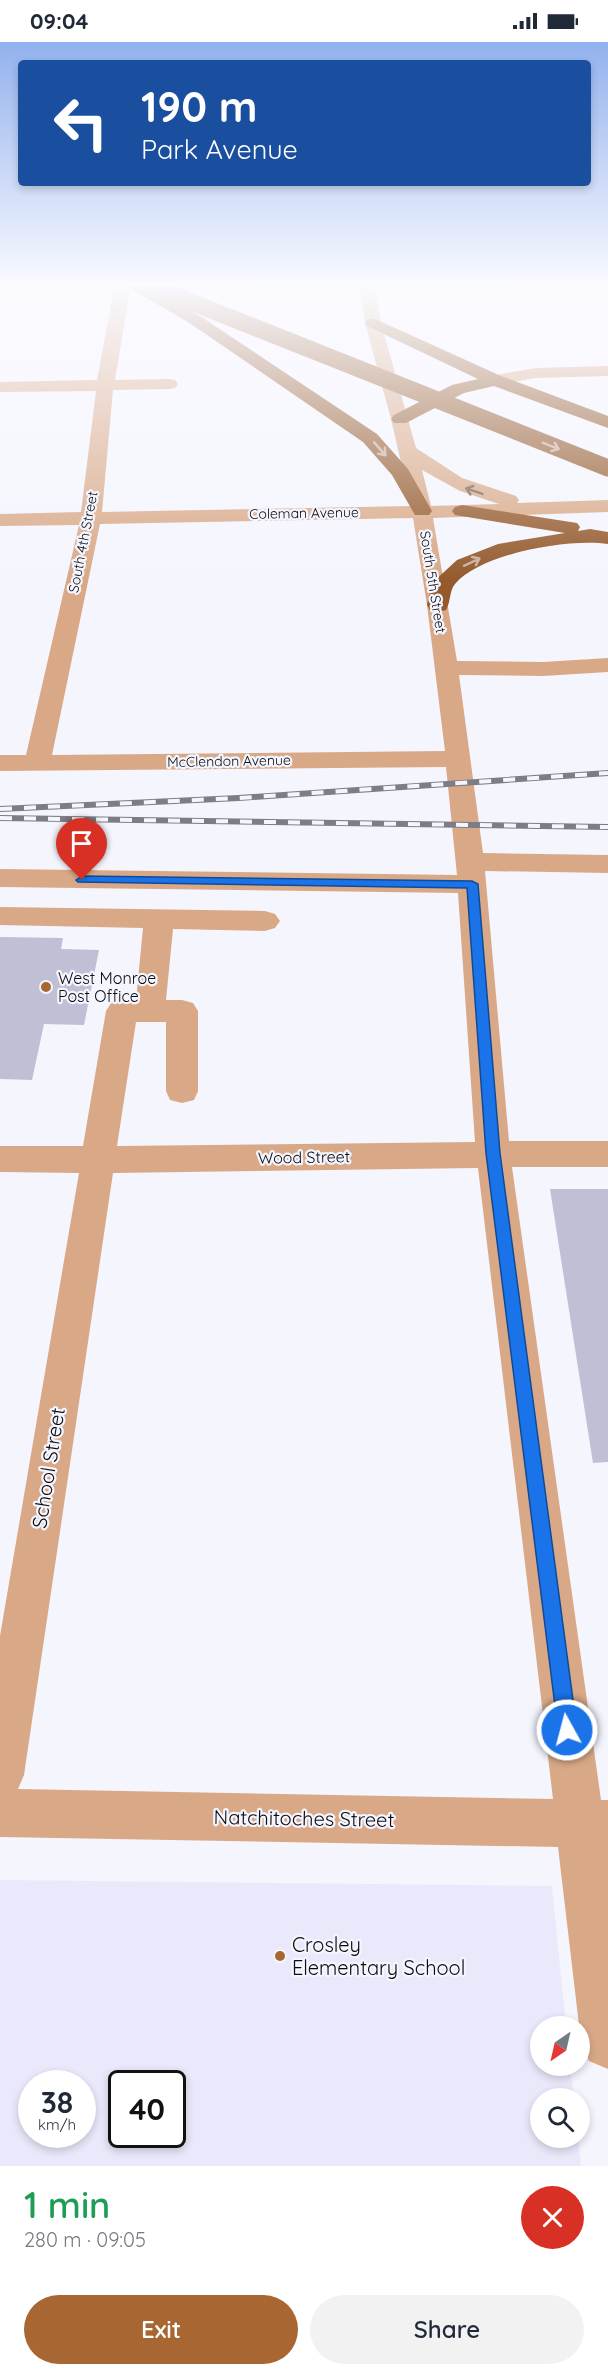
<!DOCTYPE html>
<meta charset="utf-8">
<style>
:root{--surface:#fff;--page:#f2f2f3;--text:#1f2937;--muted:#747a83;--accent:#a86732}
body{margin:0;font-family:Quicksand,sans-serif;background:var(--page);color:var(--text);height:100vh;display:flex;flex-direction:column;font-size:22px;white-space:nowrap}
*{box-sizing:border-box;margin:0}
p{font-size:20px;color:var(--muted)}
.icon{flex:none;width:33px;height:33px;fill:none;stroke:currentColor;stroke-width:2;stroke-linecap:round;stroke-linejoin:round}
.map{position:relative;height:2124px;overflow:hidden}
.panel{display:flex;flex-direction:column;background:var(--surface);flex:1}
.panel>*{flex:none}
.hud{position:absolute;left:18px;top:18px;width:573px;height:126px;border-radius:6px;box-shadow:0 3px 9px #0003;background:#1a4fa0;color:#fff;overflow:hidden}
.needle{width:39px;rotate:214deg}
.controls{position:absolute;left:530px;top:1974px;display:grid;gap:12px}
.controls a{display:grid;place-items:center;width:60px;height:60px;border-radius:50%;background:var(--surface);box-shadow:0 3px 9px #0003;font-size:30px}
.speed{position:absolute;left:18px;top:2028px;display:flex;gap:12px;font-size:30px;font-weight:700;text-align:center}
.speed>*{display:grid;place-content:center;width:78px;height:78px;border-radius:50%;background:var(--surface);box-shadow:0 3px 9px #0003;line-height:1}
.speed small{font-size:15px;font-weight:400}
.speed .limit{border:3px solid #111;border-radius:9px;background:#fff;color:#111}
.pin{position:absolute;display:grid;place-items:center;width:51px;height:51px;color:#fff;margin:-62px -26px;border-radius:50% 50% 50% 0;rotate:-45deg;box-shadow:0 0 6px #0007}
.pin .icon{rotate:45deg}
.me{position:absolute;width:66px;margin:-33px;rotate:353deg;stroke-linejoin:round;filter:drop-shadow(0 0 4px #0008)}
.turn{display:flex;align-items:center;gap:21px;height:126px;padding:0 24px;font-size:27px}
.turn .icon{width:78px;height:78px;stroke-width:2.5}
.turn b{display:block;font-size:42px;line-height:51px}
.round{display:grid;place-items:center;flex:none;width:63px;height:63px;border-radius:32px;background:var(--page)}
.summary{display:flex;align-items:center;justify-content:space-between;height:102px;padding:0 24px}
h1{font-size:36px;font-weight:600;line-height:45px;color:#1e9e55}
.button{display:flex;gap:12px;margin-top:auto;padding:12px 24px}
.button a{flex:1;height:69px;border-radius:36px;background:var(--accent);color:#fff;font-size:24px;font-weight:600;line-height:69px;text-align:center}
.button a+a{background:var(--page);color:var(--text)}
.status{display:flex;justify-content:space-between;align-items:center;height:42px;padding:0 30px;background:var(--surface);direction:ltr}
.status svg{height:16px;fill:currentColor}
.map>svg:first-child{display:block}
.built{fill:#e9e9fb;fill-rule:evenodd}
.building{fill:#bfbfd5}
.lines{fill:none;stroke-linecap:round;stroke-linejoin:round}
.minor{fill:#d9a987;fill-rule:evenodd}
.highway{fill:#945a2c;fill-rule:evenodd}
.rail-casing{stroke:#7d7d85;stroke-width:6}
.rail{stroke:#f5f5fe;stroke-width:4;stroke-dasharray:12;stroke-linecap:butt}
.highway-bridge{stroke:#945a2c;stroke-width:17}
.oneway{stroke:#c9afa0}
.oneway2{stroke:#7c6252}
.route{fill:#1a73e8;stroke:#114b97;stroke-width:1.5}
.poi-dot{fill:#a86732;stroke:#f5f5fe;stroke-width:2}
.labels{text-anchor:middle;dominant-baseline:central;stroke-width:4.5;stroke-linejoin:round;paint-order:stroke}
.far-street-label{font-size:14px;fill:#0b0b12;stroke:#f5f5fe}
.poi-label{font-size:16px;fill:#0b0b12;stroke:#f5f5fe;text-anchor:start}
.street-label{font-size:16px;fill:#0b0b12;stroke:#f5f5fe}
.near-street-label{font-size:20px;fill:#0b0b12;stroke:#f5f5fe}
.near-poi-label{font-size:20px;fill:#0b0b12;stroke:#f5f5fe;text-anchor:start}
</style>
<div class="status"><b>09:04</b><svg viewBox="0 0 49 12"><path d="M0 12V9h3v3zM5 12V6h3v6zM10 12V3h3v9zM15 12V0h3v12zM26 1h20v11H26zM47 4h2v5h-2z"/></svg></div>
<div class="map">
<svg width="608" height="2124" viewBox="0 0 608 2124">
<rect width="100%" height="100%" fill="#f5f5fe"/>
<path class="built" d="M0,1838L552,1844L566,1984H540V2024H570L574,2056H540V2096H578L581,2124H0ZM32,2042H82V2092H32ZM122,2042H172V2092H122Z"/>
<path class="building" d="M0,895L63,896L61,907L99,908L84,983L44,982L32,1038L0,1037Z
M550,1147H608V1420L593,1421Z"/>
<g class="lines">
<path class="minor" d="M115,242H131L115,338L169,337L175,338L178,342L175,346L169,347L113,348L102,470L411,464L391,377L365,281L359,242H375L381,281L416,406L462,436L516,454L519,458L517,461L608,458V470L433,476L457,619L543,620L608,616V630L543,634L459,633L483,811L608,813V831L485,829L509,1099H608V1125H512L601,1758H608V2027L589,2019L581,2000L558,1805L0,1795V1594L79,1131L0,1130V1104H83L106,969L111,961L136,958L143,886L0,883V865L265,869L275,872L280,879L275,886L265,889L173,887L166,958H182L193,961L198,969V1049L194,1058L182,1061L170,1058L166,1049V980H136L117,1104L475,1100L458,851L0,845V827L457,833L446,725L0,729V713H26L79,483L0,484V472L81,470L96,349L0,350V340L97,338ZM422,428L460,449L499,462L431,464ZM413,476L427,563L445,709L52,713L100,482ZM478,1126L553,1757L18,1747L24,1733L113,1131Z
M608,324V334L536,336L495,343L489,342L486,338L489,334L495,333L536,326Z"/>
<path class="highway" d="M123,242H143L203,276L377,392L408,427L432,469L429,473H415L392,433L363,400L191,282Z
M373,276L501,334L608,374V386L494,344L464,351L406,381H394L391,377L394,373L452,343L478,337L367,284L365,281L367,278Z
M462,463L577,481L580,485L578,489L590,487L608,490V502C570,496 481,511 455,542C449,549 451,560 446,568L438,570L430,568L427,563L432,541L457,518L498,502L565,491L455,473L452,469L455,465Z"/>
<g class="rail-casing">
<path id="rail" d="M0,767L239,756L608,731
M0,776L608,785"/>
</g>
<use href="#rail" class="rail"/>
<path class="highway-bridge" d="M146,242L608,426"/>
</g>
<defs><path id="oneway-shaft" d="M-6 0H5M1.5-3L5.5 0L1.5 3" fill="none" stroke-width="1.6" stroke-linecap="round" stroke-linejoin="round" transform="scale(1.5)"/></defs>
<g class="oneway">
<use href="#oneway-shaft" transform="translate(551 404) rotate(22)"/>
<use href="#oneway-shaft" transform="translate(380 407) rotate(49)"/>
<use href="#oneway-shaft" transform="translate(472 520) rotate(-25)"/>
</g>
<use class="oneway2" href="#oneway-shaft" transform="translate(474 449) rotate(-161)"/>
<linearGradient id="sky" x2="0" y2="1"><stop stop-color="#92b2ee"/><stop offset="0.45" stop-color="#fafaff"/><stop offset="1" stop-color="#fafaff" stop-opacity="0"/></linearGradient>
<rect width="608" height="539" fill="url(#sky)"/>
<path class="route" d="M82,834L472,839L478,842L500,1111L577,1688L574,1695L567,1698L561,1695L558,1688L486,1111L467,846L78,840L76,838Z"/>
<g class="poi-dot">
<circle cx="46" cy="945" r="6"/>
<circle cx="280" cy="1914" r="6"/>
</g>
<g class="labels">
<g class="far-street-label">
<text transform="translate(304 471) rotate(-1)">Coleman Avenue</text>
<text transform="translate(83 500) rotate(-79)">South 4th Street</text>
<text transform="translate(433 540) rotate(81)">South 5th Street</text>
<text transform="translate(229 719) rotate(-1)">McClendon Avenue</text>
</g>
<g class="poi-label">
<text x="58" y="936">West Monroe<tspan x="58" dy="18">Post Office</tspan></text>
</g>
<g class="street-label">
<text transform="translate(304 1115) rotate(-1)">Wood Street</text>
</g>
<g class="near-street-label">
<text transform="translate(48 1426) rotate(-81)">School Street</text>
<text transform="translate(304 1776) rotate(1)">Natchitoches Street</text>
</g>
<g class="near-poi-label">
<text x="292" y="1902">Crosley<tspan x="292" dy="23">Elementary School</tspan></text>
</g>
</g>
</svg>
<div class="controls">
<a><svg class="needle" viewBox="-14 -14 28 28"><path d="M0-13l5 13h-10z" fill="#e53935"/><path d="M0 13l5-13h-10z" fill="#747a83"/></svg></a>
<a><svg class="icon" aria-label="search" viewBox="0 0 24 24"><circle cx="10" cy="10" r="6"/><path d="M15 15l6 6"/></svg></a>
</div>
<div class="speed"><div>38<small>km/h</small></div><div class="limit">40</div></div>
<div class="pin" style="left:82px;top:838px;background:#d93025"><svg class="icon" aria-label="arrive" viewBox="0 0 24 24"><path d="M6 21V4h12l-3 4 3 4H6"/></svg></div>
<svg class="me" style="left:567px;top:1688px" viewBox="-20 -20 40 40"><circle r="17" fill="#1a73e8" stroke="#fff" stroke-width="3"/><path d="M0-11L8 9 0 5-8 9z" fill="#fff"/></svg>
<div class="hud">
<div class="turn"><svg class="icon" aria-label="left" viewBox="0 0 24 24"><path d="M17 20v-9H6M10 6l-5 5 5 5"/></svg><div><b>190 m</b>Park Avenue</div></div>
</div>
</div>
<section class="panel">
<div class="summary"><div><h1>1 min</h1><p>280 m · 09:05</p></div><a class="round" style="background:#d93025;color:#fff"><svg class="icon" aria-label="close" viewBox="0 0 24 24"><path d="M6 6l12 12M18 6L6 18"/></svg></a></div>
<div class="button"><a>Exit</a><a>Share</a></div>
</section>
